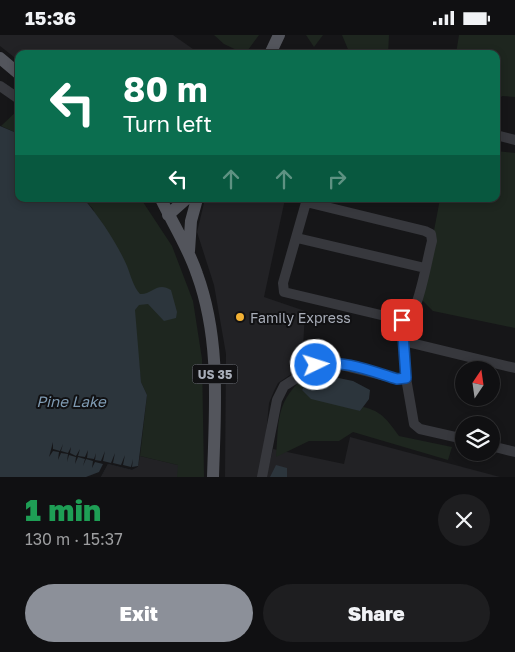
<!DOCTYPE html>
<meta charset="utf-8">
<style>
:root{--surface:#101012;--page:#1e1e20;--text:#f1f3f6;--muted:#9c9d9f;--line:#303032;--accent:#8c9099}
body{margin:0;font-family:"Golos Text",sans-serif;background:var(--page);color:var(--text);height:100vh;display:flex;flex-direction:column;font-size:19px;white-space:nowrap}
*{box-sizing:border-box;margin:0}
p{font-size:16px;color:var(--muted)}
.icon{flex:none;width:28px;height:28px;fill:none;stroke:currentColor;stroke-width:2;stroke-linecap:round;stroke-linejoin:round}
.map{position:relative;height:442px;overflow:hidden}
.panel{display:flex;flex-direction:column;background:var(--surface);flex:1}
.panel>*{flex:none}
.hud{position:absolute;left:15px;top:15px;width:485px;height:152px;border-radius:10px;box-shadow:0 2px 8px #0003,0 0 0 1px var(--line);background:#0b6e4f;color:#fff;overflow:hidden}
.needle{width:32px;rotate:13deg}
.tools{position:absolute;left:455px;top:326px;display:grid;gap:10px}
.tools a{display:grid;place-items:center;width:45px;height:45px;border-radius:50%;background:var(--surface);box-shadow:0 2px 8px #0003,0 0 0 1px var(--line);font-size:25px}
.pin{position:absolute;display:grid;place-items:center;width:42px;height:42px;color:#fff;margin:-21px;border-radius:10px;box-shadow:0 2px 8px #0006}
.me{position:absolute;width:55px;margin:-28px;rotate:86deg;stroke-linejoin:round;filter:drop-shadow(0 0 4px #0008)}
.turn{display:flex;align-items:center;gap:18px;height:105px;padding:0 25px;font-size:22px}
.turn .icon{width:65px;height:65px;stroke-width:2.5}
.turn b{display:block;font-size:35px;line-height:42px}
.lanes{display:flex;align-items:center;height:48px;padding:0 25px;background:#0003;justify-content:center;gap:25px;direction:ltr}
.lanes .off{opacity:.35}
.round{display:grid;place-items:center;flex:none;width:52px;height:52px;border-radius:26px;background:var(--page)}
.summary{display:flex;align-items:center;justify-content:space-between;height:85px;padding:0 25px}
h1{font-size:30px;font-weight:800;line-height:38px;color:#1e9e55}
.primary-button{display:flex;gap:10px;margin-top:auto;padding:10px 25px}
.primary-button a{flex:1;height:58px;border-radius:30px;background:var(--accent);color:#fff;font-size:20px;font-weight:800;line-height:58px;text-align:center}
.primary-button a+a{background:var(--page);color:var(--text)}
.status{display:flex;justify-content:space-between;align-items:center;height:35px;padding:0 25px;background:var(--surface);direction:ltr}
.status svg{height:14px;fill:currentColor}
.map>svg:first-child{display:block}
.built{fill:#222225}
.green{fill:#1e261f}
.water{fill:#2c353c}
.pier{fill:#161618}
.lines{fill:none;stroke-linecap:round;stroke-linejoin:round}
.minor{stroke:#37383d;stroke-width:10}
.major{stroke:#53555c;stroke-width:12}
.route-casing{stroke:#114b97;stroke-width:12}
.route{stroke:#1a73e8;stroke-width:9}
.poi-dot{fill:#f2b134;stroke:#111113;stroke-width:2}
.labels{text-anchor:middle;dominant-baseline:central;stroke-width:4;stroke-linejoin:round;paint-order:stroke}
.shield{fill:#111113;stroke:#7b7e86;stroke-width:1}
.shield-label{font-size:12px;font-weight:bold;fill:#a8adb8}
.poi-label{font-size:14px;fill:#a8adb8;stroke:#111113;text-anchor:start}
.water-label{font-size:15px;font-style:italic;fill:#7f9bb3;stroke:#111113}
</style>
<div class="status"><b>15:36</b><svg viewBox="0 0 49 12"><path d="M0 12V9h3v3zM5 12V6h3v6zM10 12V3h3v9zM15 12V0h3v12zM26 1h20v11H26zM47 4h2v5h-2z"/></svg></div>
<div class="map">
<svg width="515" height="442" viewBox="0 0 515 442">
<rect width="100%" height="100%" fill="#161618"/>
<path class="built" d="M0,0H173L200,19H19V26L0,11Z
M205,164H285L264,262L305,276L302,332L278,348L274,356L269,368L265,410L258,442H225L226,319L214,250L197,197Z
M350,402L500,442H266L273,414L344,429Z
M140,421L178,430L194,442H86L103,428L138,431Z"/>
<path class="green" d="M214,0H259L245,19L224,9Z
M306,0H323L314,12Z
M342,0H389L388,19H350Z
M459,0H515V62L502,61L496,68V19H456Z
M19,74V99L1,91Z
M496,116L515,118V293L433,276L421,264L440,164H496Z
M84,164H141L172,211L193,266L202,324L204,442H177L178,430L140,421L147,360L141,347L139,329L93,174Z
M301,345L306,348L302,355L360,376L363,372C382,376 388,386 399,401L452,412L448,425L353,397L339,406H309L276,422C279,388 275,370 301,345Z"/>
<path class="water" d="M0,91L19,99V164H84C100,183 117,208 127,231C131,241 133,251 140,259C152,260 157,246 171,255L177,277L176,283L164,286L148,269L139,270L135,275L141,347L147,360L138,432L132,435L108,429L101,442H0Z
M329,341L353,346L370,355L369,364L360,376L311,364L302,355L306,348Z
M276,430L287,433V442H270Z"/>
<path class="pier" d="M53,407V414L60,416L63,409L61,416L68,418L71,412L70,418L76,421L80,414L78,421L85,422L88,415L87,423L94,424L96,418L95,425L101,426L105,416L103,426L111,428L115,418L113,428L121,430L125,420L123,430L131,432L133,424L132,432L138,431V432L132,435L108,429L101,442H86L99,437L103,429L95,427L92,433L93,426L86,424L83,431L85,424L78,422L75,429L76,422L69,420L67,427L68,419L61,418L58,425L59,417L53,416L49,422Z"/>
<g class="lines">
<path class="minor" d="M0,51L19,64
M496,100L515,105
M306,167L425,196L431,199L432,206C427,225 421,263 412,279C409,283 405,284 402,285L284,257L283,248L307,164
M297,203L425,233
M402,285L406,343L414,389L420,394L464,404
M403,306L515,333
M491,411L515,417
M262,442L277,365L284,351L317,330L329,327L397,344L406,343"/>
<path class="major" d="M270,19L279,0
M0,23L19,39
M161,164C173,189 188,212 197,239C221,305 215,373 213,442
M168,180L186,164
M189,216L191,186L197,164"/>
</g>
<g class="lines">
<g class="route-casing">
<path id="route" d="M316,330C343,324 371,336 397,344L406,343L402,285"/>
</g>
<use href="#route" class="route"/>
</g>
<circle class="poi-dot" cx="240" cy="282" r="5"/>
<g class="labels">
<rect class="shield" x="192.5" y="329.5" width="45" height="19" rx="4"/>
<g class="shield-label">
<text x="215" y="339">US 35</text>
</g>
<g class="poi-label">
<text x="250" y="282">Family Express</text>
</g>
<g class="water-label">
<text x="71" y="366">Pine Lake</text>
</g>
</g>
</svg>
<div class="tools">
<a><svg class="needle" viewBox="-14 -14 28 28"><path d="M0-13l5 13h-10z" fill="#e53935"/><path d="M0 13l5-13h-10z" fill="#9c9d9f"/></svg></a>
<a><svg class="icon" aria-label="layers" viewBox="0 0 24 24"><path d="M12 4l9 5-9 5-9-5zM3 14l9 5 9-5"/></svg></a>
</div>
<div class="pin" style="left:402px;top:285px;background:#d93025"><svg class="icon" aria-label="arrive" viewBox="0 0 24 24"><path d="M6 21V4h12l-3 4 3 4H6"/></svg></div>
<svg class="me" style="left:316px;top:330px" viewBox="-20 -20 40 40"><circle r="17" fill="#1a73e8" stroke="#fff" stroke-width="3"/><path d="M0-11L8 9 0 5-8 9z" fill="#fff"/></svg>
<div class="hud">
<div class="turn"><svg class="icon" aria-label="left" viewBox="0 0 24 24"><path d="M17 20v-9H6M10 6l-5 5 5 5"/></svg><div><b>80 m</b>Turn left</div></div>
<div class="lanes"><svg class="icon" aria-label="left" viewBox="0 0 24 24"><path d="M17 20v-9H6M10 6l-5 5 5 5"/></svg><svg class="icon off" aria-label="ahead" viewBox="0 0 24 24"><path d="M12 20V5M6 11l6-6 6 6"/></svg><svg class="icon off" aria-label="ahead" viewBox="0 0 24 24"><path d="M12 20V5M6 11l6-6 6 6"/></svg><svg class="icon off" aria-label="right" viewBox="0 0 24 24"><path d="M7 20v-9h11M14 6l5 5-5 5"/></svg></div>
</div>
</div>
<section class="panel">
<div class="summary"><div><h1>1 min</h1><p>130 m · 15:37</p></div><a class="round"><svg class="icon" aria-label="close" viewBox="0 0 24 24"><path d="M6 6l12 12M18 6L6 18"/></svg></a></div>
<div class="primary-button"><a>Exit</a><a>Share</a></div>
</section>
